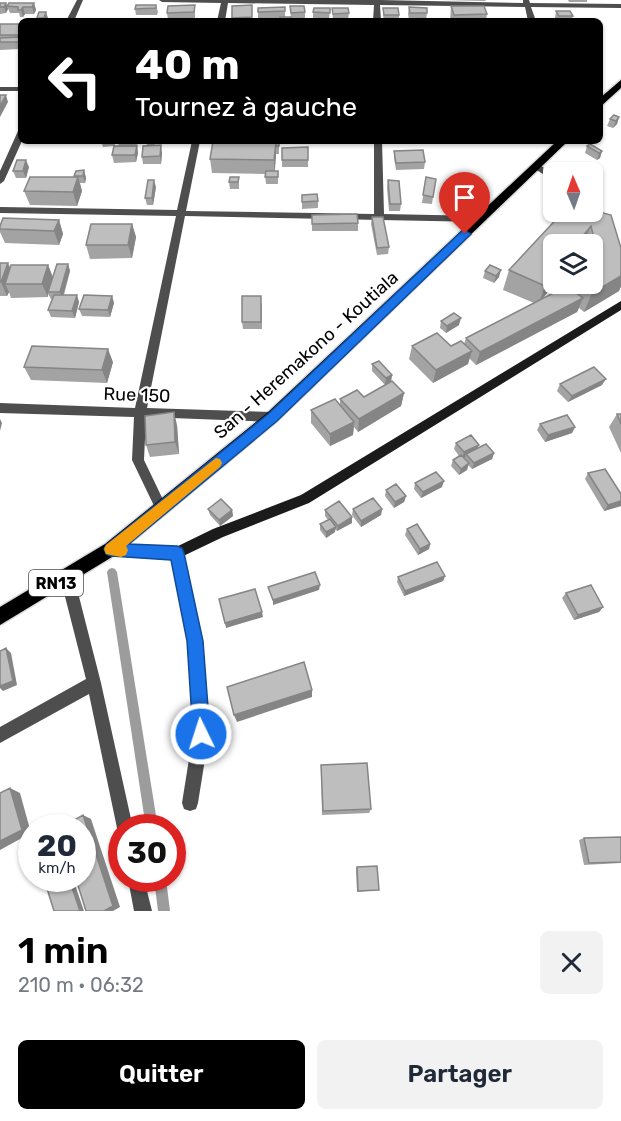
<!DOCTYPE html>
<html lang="fr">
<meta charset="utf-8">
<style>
:root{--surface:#fff;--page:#f2f2f3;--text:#1f2937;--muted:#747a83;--accent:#000}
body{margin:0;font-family:Rubik,sans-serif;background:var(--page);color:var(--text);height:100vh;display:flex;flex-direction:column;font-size:22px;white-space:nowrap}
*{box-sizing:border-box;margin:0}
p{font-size:20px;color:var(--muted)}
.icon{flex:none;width:33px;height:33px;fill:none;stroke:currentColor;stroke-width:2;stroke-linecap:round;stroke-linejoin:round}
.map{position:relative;height:911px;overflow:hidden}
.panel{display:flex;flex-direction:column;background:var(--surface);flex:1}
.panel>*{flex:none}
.top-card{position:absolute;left:18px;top:18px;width:585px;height:126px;border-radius:9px;box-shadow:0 2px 4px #0004;background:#000;color:#fff;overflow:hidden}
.needle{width:39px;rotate:358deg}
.buttons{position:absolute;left:543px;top:162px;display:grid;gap:12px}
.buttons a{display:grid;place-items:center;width:60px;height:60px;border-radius:9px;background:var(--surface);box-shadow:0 2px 4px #0004;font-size:30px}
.speed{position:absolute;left:18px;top:814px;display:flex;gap:12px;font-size:30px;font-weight:700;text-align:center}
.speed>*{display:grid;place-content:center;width:78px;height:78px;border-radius:50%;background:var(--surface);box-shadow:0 2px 4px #0004;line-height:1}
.speed small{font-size:15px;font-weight:400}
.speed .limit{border:9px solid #d22;background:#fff;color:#111}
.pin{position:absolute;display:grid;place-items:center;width:51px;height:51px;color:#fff;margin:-62px -26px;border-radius:50% 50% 50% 0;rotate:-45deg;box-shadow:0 0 6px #0007}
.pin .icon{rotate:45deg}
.me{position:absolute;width:66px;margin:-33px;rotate:356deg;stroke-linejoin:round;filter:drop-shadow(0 0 4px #0008)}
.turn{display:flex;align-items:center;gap:21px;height:126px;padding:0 18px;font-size:27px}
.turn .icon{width:78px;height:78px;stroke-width:2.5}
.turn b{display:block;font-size:42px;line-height:51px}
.round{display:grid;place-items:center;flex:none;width:63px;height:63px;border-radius:9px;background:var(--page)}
.headline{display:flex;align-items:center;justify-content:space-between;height:102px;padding:0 18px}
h1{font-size:36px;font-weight:600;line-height:45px;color:var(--accent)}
.cta{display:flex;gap:12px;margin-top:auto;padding:12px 18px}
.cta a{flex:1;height:69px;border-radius:9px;background:var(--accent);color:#fff;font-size:24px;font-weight:600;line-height:69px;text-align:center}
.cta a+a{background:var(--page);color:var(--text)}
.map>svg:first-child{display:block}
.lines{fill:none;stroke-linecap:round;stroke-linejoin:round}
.stream{fill:#9c9c9c;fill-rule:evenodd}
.primary-casing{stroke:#dbdbdb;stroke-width:3}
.lane{fill:#4e4e4e;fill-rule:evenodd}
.street{fill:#4e4e4e;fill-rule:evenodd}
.secondary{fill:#1b1b1b;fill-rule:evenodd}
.primary{fill:#000;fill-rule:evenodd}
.wall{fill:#a3a3a3;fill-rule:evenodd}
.shaded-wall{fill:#858585}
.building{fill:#bebebe;stroke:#858585;stroke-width:1.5}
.route{fill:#1a73e8;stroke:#114b97;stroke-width:1.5}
.slow{fill:#f59e0b}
.labels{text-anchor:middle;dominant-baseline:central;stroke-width:4.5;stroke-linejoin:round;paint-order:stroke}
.shield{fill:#fff;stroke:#4c4c4c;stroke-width:1.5}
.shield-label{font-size:16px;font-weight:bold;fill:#000}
.street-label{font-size:18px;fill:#000;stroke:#fff}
</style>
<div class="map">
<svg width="621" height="911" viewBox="0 0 621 911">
<rect width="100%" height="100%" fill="#fff"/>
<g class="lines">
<path class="stream" d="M112,568L115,569L117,572L158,828H146L107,572L109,569Z
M154,879H166L170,911H158Z"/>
<g class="primary-casing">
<path id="primary" d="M621,80V88L600,107V98Z
M557,141H568L277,421L117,554L0,625V607L105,544L267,413Z"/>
</g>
<path class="lane" d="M538,164L554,174V181L535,169L534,167Z"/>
<path class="street" d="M77,0H83L74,21H66Z
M159,0H380L523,3V0H529L530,3L621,4V8L531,7L536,21H528L525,7L380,5L381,21H373L374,5L228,3L225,21H217L221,3L162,2Z
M0,87H21V91H0Z
M18,131H21L22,141L4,181L0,184V171Z
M192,141H200L186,211L374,214V141H382L384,214L482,216L487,219L482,222L185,216L147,408L272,412L278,417L272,422L146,417L144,460L167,508L165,512L161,513L157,512L132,460L134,417L0,413V403L135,408L176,216L0,213V207L177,210Z
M177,547L182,549L184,553L202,641L209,734L198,803L196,809L190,811L184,809L182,803L193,734L188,641L170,553L172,549Z
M67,571L72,573L74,577L101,683L133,828H122V835L117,828L89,694L0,743V727L86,679L60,577L62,573Z
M128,879H144L152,911H134Z"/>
<path class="secondary" d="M621,301V310L309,503L223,537L177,559L106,553L104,549L106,545L111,543L176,547L213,529L301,495Z"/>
<use href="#primary" class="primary"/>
</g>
<path class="wall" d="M441,0H486L485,1Z
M568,0H587V2H569Z
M0,3H6L8,9L6,13L0,14Z
M34,3L36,10L34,14H25L23,17H20L19,13H10L7,6Z
M156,5L158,12L157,15H136L135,9Z
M195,5V19L168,20L167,13Z
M290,6L305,12V19H291Z
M451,6L487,14L486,21H450Z
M285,7V17L280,18L258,19V8Z
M409,7L427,13L426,20H409L408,14Z
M330,8L329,20L313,19V12Z
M332,8L349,13L348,20H333Z
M383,8L399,15V21H384L383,15Z
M556,11L573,16L571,21H556L555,18Z
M39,12L48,18L47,21H38L37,18Z
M252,12V21H232V18Z
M0,24H21V49L0,50Z
M619,117L617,124L613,128L607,126L610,119Z
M101,141H115V146H119L117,141H138L137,146L138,153L136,162L114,163L112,155L114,146L103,147Z
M146,141H154L155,146L162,153L161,164H143L142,157L147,146Z
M279,141V154H276L275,171H278V184H266L265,174L212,173L210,159Z
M587,146L602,151L600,158L597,160L585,153Z
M308,147V167H282V160Z
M394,151L425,162L424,169L396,170L394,158Z
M29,167L26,178H16L13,171Z
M559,167L575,170L574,172H557Z
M84,170L86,178L85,183H80L82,191L77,206L30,205L24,191L75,177L74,176Z
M239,177V189H230L229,182Z
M426,177L433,197L432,204L422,203Z
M388,180L401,204L400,211H389L387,188Z
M156,187L153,205H147L145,198Z
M302,195L318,201V208L302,209Z
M592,212L621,248V286L619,291L584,312L579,308L577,312L476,365L469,358L468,364L433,383L409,359L412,346H451L464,344L466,338L534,303L503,290L509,270ZM554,244H592V284H560L557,290L558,291L542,299L554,284Z
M312,215L358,223V231H312Z
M372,217L389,247L388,254L377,255L371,224Z
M59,220L63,234L59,245L5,243L0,232V226Z
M132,224L136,237L132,258L90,259L86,245Z
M0,263L10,269L48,265L53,277L68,264L70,271L64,295L79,302L75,318L51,317L48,310L52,299H51L48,294V297L11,298L9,292L7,296H0Z
M485,271L499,277L494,283L483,278Z
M112,296L114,303L110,317L82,316L79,309Z
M262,303V329H243L242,322Z
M441,321L459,325L446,333L440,328Z
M113,362L107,383L31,380L24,367Z
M372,364L392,375L391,381L385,385L372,371Z
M560,384L602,385L568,402L557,391Z
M404,393L401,406L358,432L354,427L353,435L330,446L311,423V410L340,405V399Z
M617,414H621V453L609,427Z
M540,424L575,427L572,433L545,442L537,430Z
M177,425L179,454L150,457L146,445Z
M456,443L477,448L494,453L492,459L472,469L468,465L467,470L459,475L451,466L453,460L459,456L454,449Z
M588,473L621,494V506L604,511L585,479Z
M415,483L442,487L421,498L414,489Z
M386,490L406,496L404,502L394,508L385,496Z
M208,509L232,510L233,516L220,526L210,515Z
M353,509H382L381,515L361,527L352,515Z
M325,510L352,523L337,531L335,529V532L326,538L320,530V524L328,520L325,516Z
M407,529L430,544L429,549L418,555L405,535Z
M445,576L443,581L404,596L397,582L398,577Z
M566,593L603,607L599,612L574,620L562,598Z
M321,765L371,809L369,813L322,815Z
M621,837V863L584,865L579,840L584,838Z
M357,867L379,890L357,892L356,868Z"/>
<path class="shaded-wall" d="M6,3L8,9L6,13L4,7Z
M34,3L36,10L34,14L32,7Z
M23,7L25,14L23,17L21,10Z
M46,12L48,18L47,21H45L44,18Z
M6,95L8,102L0,117V106Z
M619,117L617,124L613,128L616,121Z
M276,142V156L274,174V160Z
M161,145L162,153L161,164L160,156Z
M137,146L138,153L136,162L135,155Z
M602,151L600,158L597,160L599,153Z
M26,160L29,167L26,178L23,171Z
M84,170L86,178L85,183L83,176Z
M78,177L82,191L77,206L73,192Z
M154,180L156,187L153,205L152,198Z
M59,220L63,234L59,245L54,231Z
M132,224L136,237L132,258L128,245Z
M591,226L583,244H576Z
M8,263L14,277L5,284L9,292L7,296L1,282Z
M68,264L70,271L62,299L60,292Z
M48,265L53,278L48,292V297L42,284Z
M501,270L499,277L494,283L496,276Z
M554,274V284L538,305L545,286Z
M621,276V286L619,291L584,312L592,293Z
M77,295L79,302L75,318L72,311Z
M112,296L114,303L110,317L108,310Z
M583,298L577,312L476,365L480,352Z
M461,318L459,325L446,333L447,326Z
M108,349L113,362L107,383L102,370Z
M472,351L468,364L433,383L436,370Z
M392,375L391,381L385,385L386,378Z
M606,379L602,385L568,402L572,396Z
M404,393L401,406L358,432L359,419Z
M174,412L177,425L179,454L175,442Z
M0,419L2,423L0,431Z
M354,422L353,435L330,446V434Z
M575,427L572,433L545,442L548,435Z
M479,445L476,451L466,454L465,457L462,459L464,452Z
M494,453L492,459L472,469L474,463Z
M469,463L467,470L459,475L461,469Z
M444,481L442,487L421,498L423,492Z
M406,496L404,502L394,508L395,502Z
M621,501V506L604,511L608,505Z
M382,509L381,515L361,527V521Z
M232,510L233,516L220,526L219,520Z
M352,517V523L337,531L338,526Z
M336,527L335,532L326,538V532Z
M430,544L429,549L418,555L420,549Z
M445,576L443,581L404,596L405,591Z
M320,585L319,590L273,605V600Z
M603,607L599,612L574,620L578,615Z
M262,612L263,617L226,628L225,623Z
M6,648L11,653L17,685L3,691L0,688V686Z
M312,690V697L237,722L234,715Z
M10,788L20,793L31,833L0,850V841Z
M83,815L91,819L120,907L113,911H104Z
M69,879H73L84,911H80Z"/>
<path class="building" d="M0,3H6L4,7H0Z
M9,3H34L32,7H23L21,10H18V7L7,6Z
M136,5H156V8L135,9Z
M195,5L194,12L167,13L168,6Z
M252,5V17L232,18V6Z
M290,6H304L305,12L291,13Z
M451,6H484L487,14L454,15Z
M285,7V11L258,12V8Z
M409,7L427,8V13H410Z
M314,8H330V13L313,12Z
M332,8H348L349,13L333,14Z
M383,8H398L399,15H384Z
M556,11H570L573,16H559Z
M39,12H46L44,18H37Z
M280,17H291V21H281Z
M0,24H21V35H0Z
M21,37L20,42H0V38Z
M0,95H6L0,106Z
M614,115L619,117L616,121L610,119Z
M213,141L276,142L274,160L210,159Z
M247,141H279V146H276V142Z
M590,144L602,151L599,153L587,146Z
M161,145L160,156L142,157L143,146Z
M114,146H137L135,155H112Z
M308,147V160H282V148Z
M423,150L425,162L396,163L394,151Z
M17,160H26L23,171H13Z
M563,164L575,170L570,172L559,167Z
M84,170L83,176H74L76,171Z
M266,171H278V177H265Z
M30,177H78L73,192L24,191Z
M230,177H239L238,182H229Z
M426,177L436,179L433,197L423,195Z
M148,180H154L152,198H145Z
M388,180L399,181L401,204H390Z
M317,194L318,201L302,202V195Z
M592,210L611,215L621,248V276L592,293L581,284H592V256L598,253L591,226L576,244H554V274L545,286L509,270L563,212H592Z
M357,214L358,223L312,224V215Z
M372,217H383L389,247L377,248Z
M3,218L59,220L54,231L0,229V226Z
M91,224H132L128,245H86Z
M0,263H8L1,282H0Z
M57,264H68L60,292H48Z
M11,265H48L42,284H5Z
M490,265L501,270L496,276L485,271Z
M567,286L583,298L480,352L466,338Z
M54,295H77L72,311L48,310Z
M84,295L112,296L108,310L79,309Z
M242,296H261V322H242Z
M454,313L461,318L447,326L441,321Z
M437,333L451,346L461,341L472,351L436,370L412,346Z
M32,346L108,349L102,370L24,367Z
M379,361L392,375L386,378L372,364Z
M594,367L606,379L572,396L560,384Z
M392,381L404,393L359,419L340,399L357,390L364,397Z
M335,399L354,422L330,434L311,410Z
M174,412L175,442L146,445L145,416Z
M617,414H621V424Z
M567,415L575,427L548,435L540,424Z
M471,435L479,445L464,452L456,443Z
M486,444L494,453L474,463L466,454Z
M461,455L469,463L461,469L453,460Z
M605,469L621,494V501L608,505L588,473Z
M436,472L444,481L423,492L415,483Z
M396,484L406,496L395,502L386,490Z
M373,498L382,509L361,521L353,509Z
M221,499L232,510L219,520L208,509Z
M339,501L352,517L338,526L325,510Z
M330,519L336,527L326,532L320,524Z
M417,524L430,544L420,549L407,529Z
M437,562L445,576L405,591L398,577Z
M315,572L320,585L273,600L268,587Z
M591,585L603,607L578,615L566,593Z
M255,589L262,612L225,623L219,599Z
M6,648L13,681L0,686V651Z
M304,662L312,690L234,715L227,687Z
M367,763L371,809L323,811L321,765Z
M10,788L22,830L0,841V793Z
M83,815L113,906L104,911H86L76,879H82V828H60Z
M621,837V862L589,863L584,838Z
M377,866L379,890L358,891L357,867Z
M44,879H69L80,911H54Z"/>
<path class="route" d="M465,230L471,234L469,236L277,421L129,544L177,546L182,548L184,553L203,641L210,734L208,741L201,743L195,741L193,734L187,641L171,560L111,556L106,554L104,549L106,545L268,414L462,231Z"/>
<path class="slow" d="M216,458L220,459L222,463L220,467L126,546L128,550L126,555L121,557L106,554L104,549L106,545Z"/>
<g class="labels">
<rect class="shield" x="29" y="570" width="54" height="26" rx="4.5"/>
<g class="shield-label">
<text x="56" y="583">RN13</text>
</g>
<g class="street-label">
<text transform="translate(306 355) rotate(-42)">San - Heremakono - Koutiala</text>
<text transform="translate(137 395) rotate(2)">Rue 150</text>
</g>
</g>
</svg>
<div class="buttons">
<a><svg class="needle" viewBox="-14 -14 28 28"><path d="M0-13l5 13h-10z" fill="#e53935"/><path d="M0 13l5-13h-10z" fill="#747a83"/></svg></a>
<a><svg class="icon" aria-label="layers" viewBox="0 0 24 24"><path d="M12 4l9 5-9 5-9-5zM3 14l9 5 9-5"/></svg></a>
</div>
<div class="speed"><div>20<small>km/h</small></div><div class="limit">30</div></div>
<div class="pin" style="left:465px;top:234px;background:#d93025"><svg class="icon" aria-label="arrive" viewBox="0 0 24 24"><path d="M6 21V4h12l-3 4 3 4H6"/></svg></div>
<svg class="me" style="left:201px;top:734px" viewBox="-20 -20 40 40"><circle r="17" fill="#1a73e8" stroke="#fff" stroke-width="3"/><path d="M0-11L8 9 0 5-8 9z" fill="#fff"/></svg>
<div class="top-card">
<div class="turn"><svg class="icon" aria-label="left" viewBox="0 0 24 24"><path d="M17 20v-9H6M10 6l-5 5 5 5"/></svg><div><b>40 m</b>Tournez à gauche</div></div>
</div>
</div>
<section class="panel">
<div class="headline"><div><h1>1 min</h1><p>210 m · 06:32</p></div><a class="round"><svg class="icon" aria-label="close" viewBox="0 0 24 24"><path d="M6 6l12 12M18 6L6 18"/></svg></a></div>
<div class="cta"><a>Quitter</a><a>Partager</a></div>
</section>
